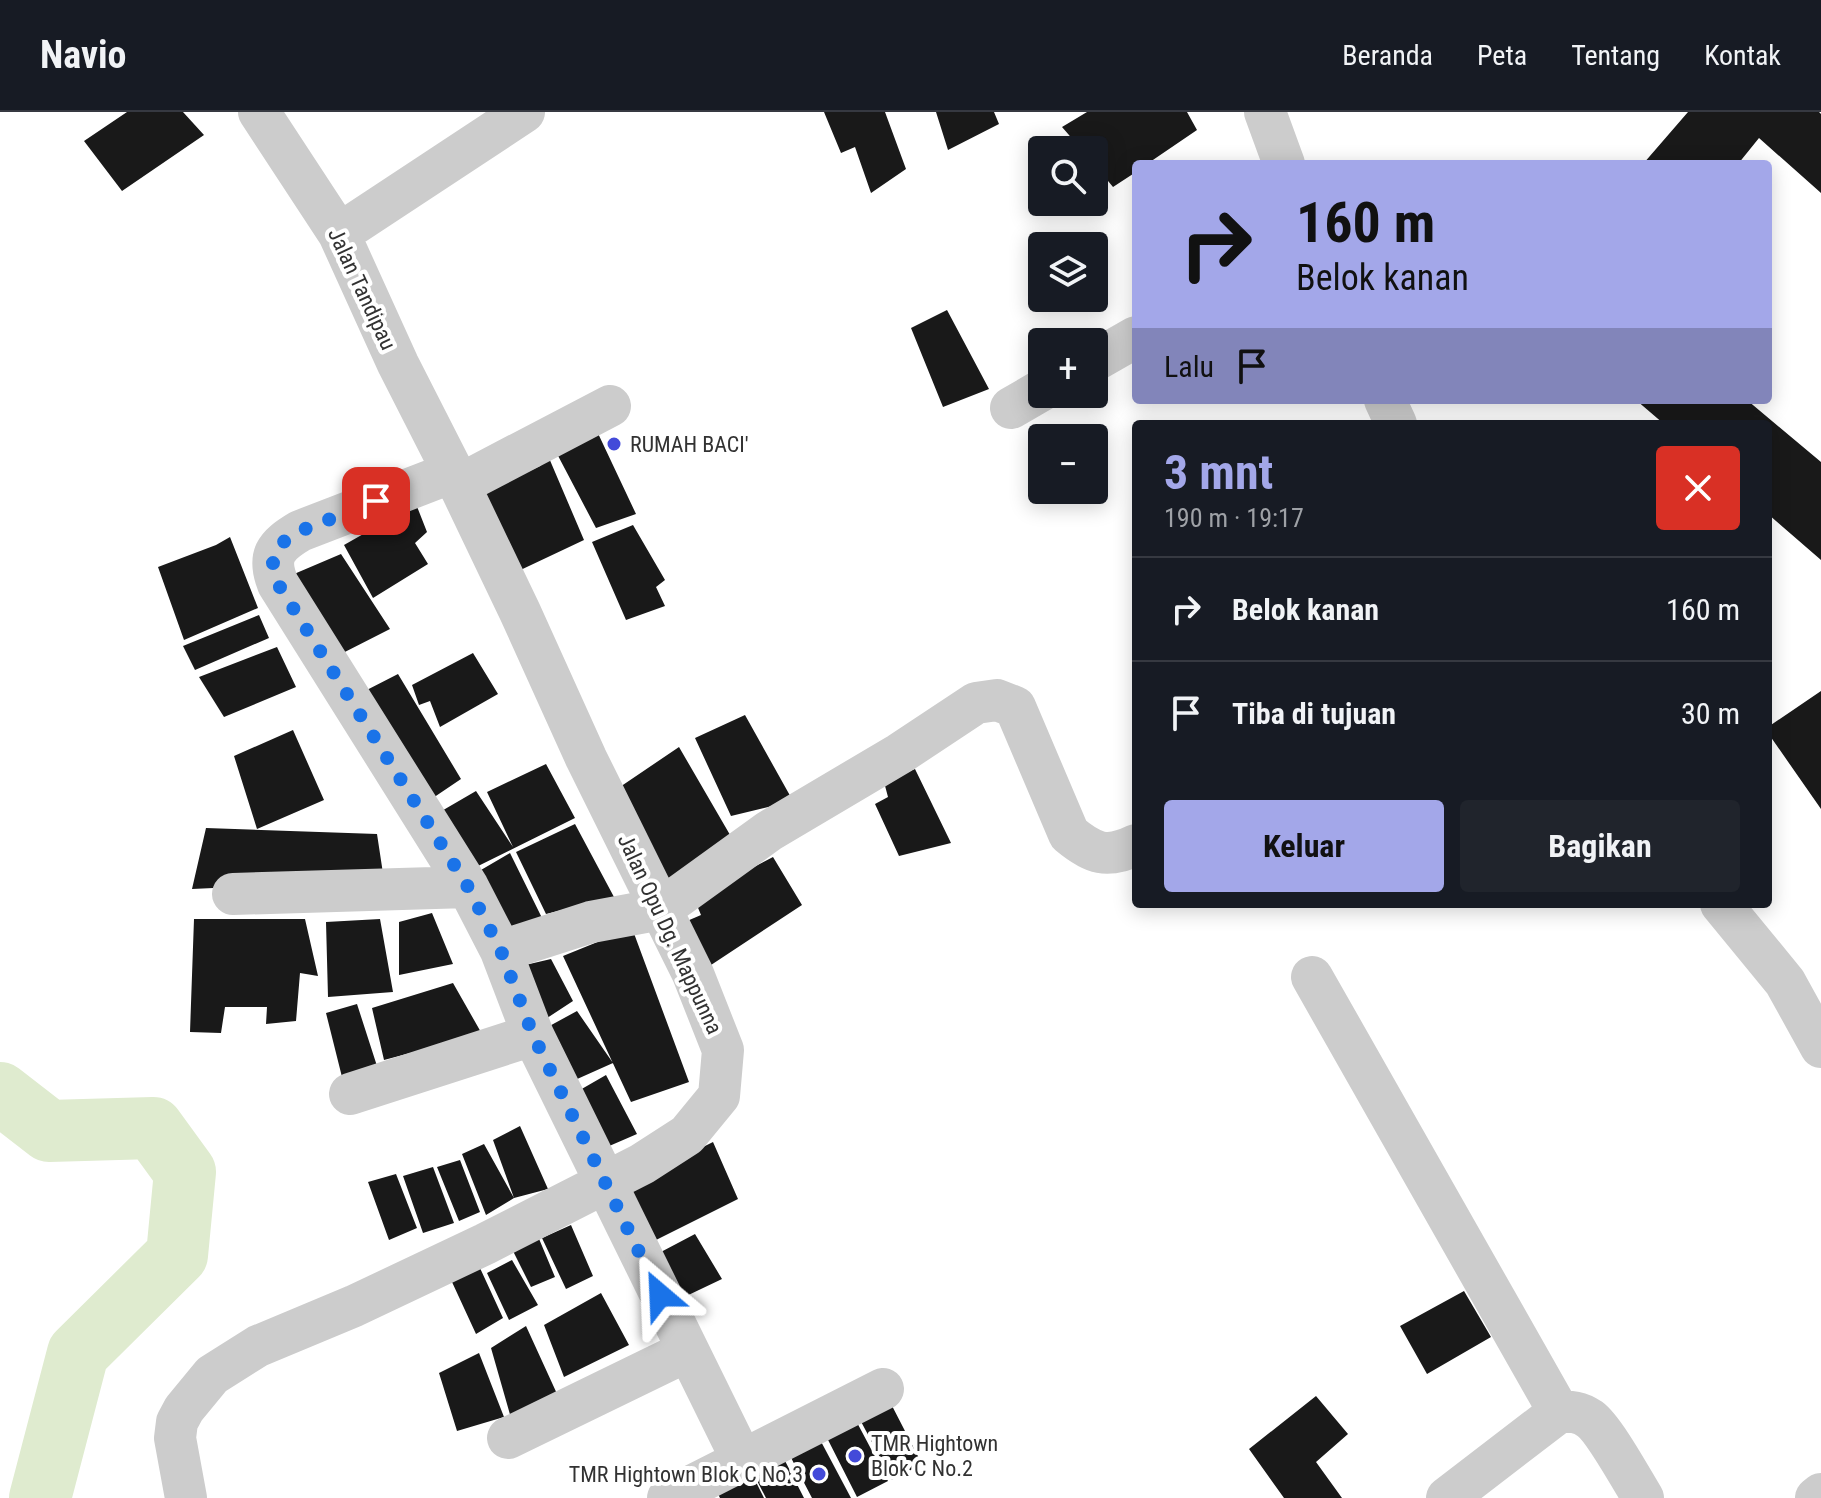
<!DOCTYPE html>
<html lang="id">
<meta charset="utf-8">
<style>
:root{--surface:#171b24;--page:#20242c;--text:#f1f3f6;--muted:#9ea1a6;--line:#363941;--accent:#a3a7e9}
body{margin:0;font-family:"Roboto Condensed",sans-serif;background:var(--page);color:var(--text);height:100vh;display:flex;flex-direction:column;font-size:30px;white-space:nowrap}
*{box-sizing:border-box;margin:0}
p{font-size:26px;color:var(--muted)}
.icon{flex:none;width:44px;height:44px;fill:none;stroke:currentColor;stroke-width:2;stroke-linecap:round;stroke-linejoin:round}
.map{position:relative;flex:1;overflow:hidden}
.details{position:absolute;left:1132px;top:308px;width:640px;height:488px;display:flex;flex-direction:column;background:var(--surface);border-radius:8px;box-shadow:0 4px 20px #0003}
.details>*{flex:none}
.hud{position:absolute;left:1132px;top:48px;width:640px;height:244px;border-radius:8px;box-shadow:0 4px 20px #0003;background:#a3a7e9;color:#111;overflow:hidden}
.buttons{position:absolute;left:1028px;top:24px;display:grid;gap:16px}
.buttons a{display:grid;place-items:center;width:80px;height:80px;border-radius:8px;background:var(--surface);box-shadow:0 4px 20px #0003;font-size:40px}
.pin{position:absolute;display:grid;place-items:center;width:68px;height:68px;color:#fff;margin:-34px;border-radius:16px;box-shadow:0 4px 12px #0006}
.me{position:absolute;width:88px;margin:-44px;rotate:334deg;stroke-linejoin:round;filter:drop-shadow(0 0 6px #0008)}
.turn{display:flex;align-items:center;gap:28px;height:168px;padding:0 32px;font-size:36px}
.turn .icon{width:104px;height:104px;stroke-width:2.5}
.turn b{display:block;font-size:56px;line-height:68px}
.then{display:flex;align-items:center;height:76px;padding:0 32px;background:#0003;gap:16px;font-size:30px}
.round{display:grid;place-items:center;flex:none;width:84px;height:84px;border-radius:8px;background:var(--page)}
.overview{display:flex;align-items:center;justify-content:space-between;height:136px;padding:0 32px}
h1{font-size:48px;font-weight:700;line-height:60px;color:var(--accent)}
.action{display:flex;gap:16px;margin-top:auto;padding:16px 32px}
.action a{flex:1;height:92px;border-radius:8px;background:var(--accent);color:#111;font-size:32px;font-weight:700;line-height:92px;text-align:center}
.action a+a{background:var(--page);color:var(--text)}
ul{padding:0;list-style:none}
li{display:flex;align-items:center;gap:24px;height:104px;padding:0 32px;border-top:2px solid var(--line)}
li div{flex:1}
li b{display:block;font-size:30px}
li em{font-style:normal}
header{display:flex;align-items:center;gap:48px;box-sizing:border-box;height:112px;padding:0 40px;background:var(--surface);border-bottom:2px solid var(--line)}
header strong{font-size:38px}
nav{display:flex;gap:44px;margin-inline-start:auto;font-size:28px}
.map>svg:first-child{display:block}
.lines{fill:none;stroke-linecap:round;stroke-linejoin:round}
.river{stroke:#dfebcf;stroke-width:62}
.building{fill:#191919}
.minor{stroke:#ccc;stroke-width:42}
.route{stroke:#1a73e8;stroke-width:14;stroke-dasharray:0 25.2}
.poi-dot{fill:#434ad9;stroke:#fff;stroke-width:3}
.labels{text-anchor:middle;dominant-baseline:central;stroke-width:8;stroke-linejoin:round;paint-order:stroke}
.street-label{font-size:22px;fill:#323232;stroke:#fff}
.poi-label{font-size:22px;fill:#323232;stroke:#fff;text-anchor:start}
</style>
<header>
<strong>Navio</strong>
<nav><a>Beranda</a><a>Peta</a><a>Tentang</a><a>Kontak</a></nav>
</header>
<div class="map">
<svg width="1821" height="1386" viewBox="0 0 1821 1386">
<rect width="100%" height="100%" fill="#fff"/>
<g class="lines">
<path class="river" d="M0,981L49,1019L153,1016L185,1060L177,1143L78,1241L40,1386"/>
</g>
<path class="building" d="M127,0H183L204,23L122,79L84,29Z
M824,0H885L906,57L871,81L855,35L841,41Z
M936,0H994L999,12L948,38Z
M1087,0H1187L1197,18L1147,52H1136V60L1113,75L1094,52V38H1082L1062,15Z
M1688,0H1819L1821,2V81L1759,26L1738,52H1643Z
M947,198L989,277L943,295L911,216Z
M1636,288H1747L1821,350V448L1768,402V312H1664Z
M595,315L636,402L596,416L555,338Z
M549,346L584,428L512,462L476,384L540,354Z
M416,392L427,420L415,431L428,452L373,486L344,433Z
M633,413L665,468L656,475L665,494L626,508L592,430Z
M230,425L258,496L184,528L158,455L216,433Z
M341,442L390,517L333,546L287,465Z
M259,503L269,526L195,558L183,534Z
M277,535L296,575L224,605L199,565Z
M473,541L498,582L440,615L430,589L419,593L412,573Z
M398,562L461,667L424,692L357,583Z
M1821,579V697L1768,621V615Z
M745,603L793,689L731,704L695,626Z
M293,618L324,688L257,717L234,644Z
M679,635L733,728L663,776L614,679Z
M546,652L575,706L468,759L433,704L476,679L513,735L487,680Z
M915,657L951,731L899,744L875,692L888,685L884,670Z
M575,712L614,785L546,802L516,740Z
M206,716L377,722L384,768L192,777Z
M510,741L543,808L501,824L469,765Z
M773,745L802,793L711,853L687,809L701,803L694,786Z
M432,801L453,852L399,863V810Z
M194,807H305L318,864L300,861L296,909L266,912L267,895H225L221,921L190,920Z
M380,807L393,880L328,885L326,810Z
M632,816L689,970L631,990L563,844Z
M551,847L573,889L541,910L521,854Z
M453,871L482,922L384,948L372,896Z
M357,892L377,954L342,965L326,901Z
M577,899L613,951L566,972L533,923Z
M606,963L637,1022L600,1038L573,982Z
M520,1014L548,1077L514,1086L486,1103L462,1042L484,1032L514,1086L493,1028Z
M713,1030L738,1087L646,1133L620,1081L659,1057Z
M460,1048L480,1100L459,1109L437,1055Z
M433,1055L454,1111L423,1121L403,1064Z
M396,1062L417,1116L389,1128L368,1070Z
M571,1113L593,1164L566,1177L542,1126Z
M537,1122L555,1165L531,1175L511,1135Z
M695,1122L722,1167L680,1187L659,1141Z
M512,1148L538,1193L509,1208L487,1161Z
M480,1156L503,1206L476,1222L452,1170Z
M1464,1179L1491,1225L1427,1262L1400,1214Z
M601,1181L629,1233L564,1265L544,1213Z
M526,1214L558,1284L511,1306L491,1236Z
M479,1241L504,1305L457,1319L439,1261Z
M1316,1284L1348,1322L1316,1350L1342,1386H1284L1249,1337Z
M888,1286L922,1352L892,1368L857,1302Z
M853,1303L888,1369L857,1385L823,1318Z
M817,1322L851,1386H812L787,1338Z
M781,1341L804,1386H766L751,1357Z
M750,1358L764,1386H720L715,1376Z"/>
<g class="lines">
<path class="minor" d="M1265,0L1284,52
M339,122L524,0
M1094,249L1136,225
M1385,288L1396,312
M1011,296L1042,278
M453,360L300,419C275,434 267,444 278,472L468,775L501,839L533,923L742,1348
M459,373L610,294
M233,782L468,775
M1721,792L1785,870L1821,935
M501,839L591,810L661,797L769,719L899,642L976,591L997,588L1015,595L1069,722C1093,742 1107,747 1136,733
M1312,865L1559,1300
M350,982L533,923
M508,1326L687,1239
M186,1386L175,1326L177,1310L184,1297L212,1263L258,1234L354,1194L485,1132L642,1052L687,1023L719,984L723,938L693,862L586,646L520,500L453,360L398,252L339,122L259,0
M668,1386L883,1277
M1447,1386L1559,1300C1571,1299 1580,1300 1590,1307C1604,1317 1632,1368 1643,1386
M1816,1386L1821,1382"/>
</g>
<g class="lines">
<path class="route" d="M376,389L300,419C274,434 267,444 278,472L468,775L501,839L533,923L660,1183"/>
</g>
<g class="poi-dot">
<circle cx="614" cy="332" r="8"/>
<circle cx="855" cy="1344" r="8"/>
<circle cx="819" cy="1362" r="8"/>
</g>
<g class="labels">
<g class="street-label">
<text transform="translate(362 177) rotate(65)">Jalan Tandipau</text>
<text transform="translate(670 822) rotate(65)">Jalan Opu Dg. Mappunna</text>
</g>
<g class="poi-label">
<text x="630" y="332">RUMAH BACI'</text>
<text x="871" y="1331">TMR Hightown<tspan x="871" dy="25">Blok C No.2</tspan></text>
<text x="803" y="1362" text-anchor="end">TMR Hightown Blok C No.3</text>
</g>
</g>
</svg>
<div class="buttons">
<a><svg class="icon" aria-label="search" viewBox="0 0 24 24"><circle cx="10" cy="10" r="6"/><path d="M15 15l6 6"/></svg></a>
<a><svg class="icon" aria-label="layers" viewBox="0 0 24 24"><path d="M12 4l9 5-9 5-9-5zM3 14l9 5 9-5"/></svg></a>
<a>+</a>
<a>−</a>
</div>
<div class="pin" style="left:376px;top:389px;background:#d93025"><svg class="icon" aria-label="arrive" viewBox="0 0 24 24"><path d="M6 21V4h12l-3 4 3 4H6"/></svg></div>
<svg class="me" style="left:660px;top:1183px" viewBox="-20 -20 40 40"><path d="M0-17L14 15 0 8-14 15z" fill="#1a73e8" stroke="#fff" stroke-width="4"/></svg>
<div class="hud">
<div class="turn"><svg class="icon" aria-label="right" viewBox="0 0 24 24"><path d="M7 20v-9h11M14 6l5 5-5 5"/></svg><div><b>160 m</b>Belok kanan</div></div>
<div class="then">Lalu<svg class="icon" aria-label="arrive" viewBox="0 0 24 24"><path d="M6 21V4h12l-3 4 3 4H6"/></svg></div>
</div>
<section class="details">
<div class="overview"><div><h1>3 mnt</h1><p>190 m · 19:17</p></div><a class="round" style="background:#d93025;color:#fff"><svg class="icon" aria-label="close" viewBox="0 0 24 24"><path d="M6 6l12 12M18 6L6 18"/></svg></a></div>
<ul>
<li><svg class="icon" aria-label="right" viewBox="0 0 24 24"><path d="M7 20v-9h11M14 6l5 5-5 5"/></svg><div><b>Belok kanan</b></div><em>160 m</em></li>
<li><svg class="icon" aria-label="arrive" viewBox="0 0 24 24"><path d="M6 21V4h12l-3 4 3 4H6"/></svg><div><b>Tiba di tujuan</b></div><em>30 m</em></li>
</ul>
<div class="action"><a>Keluar</a><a>Bagikan</a></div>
</section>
</div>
